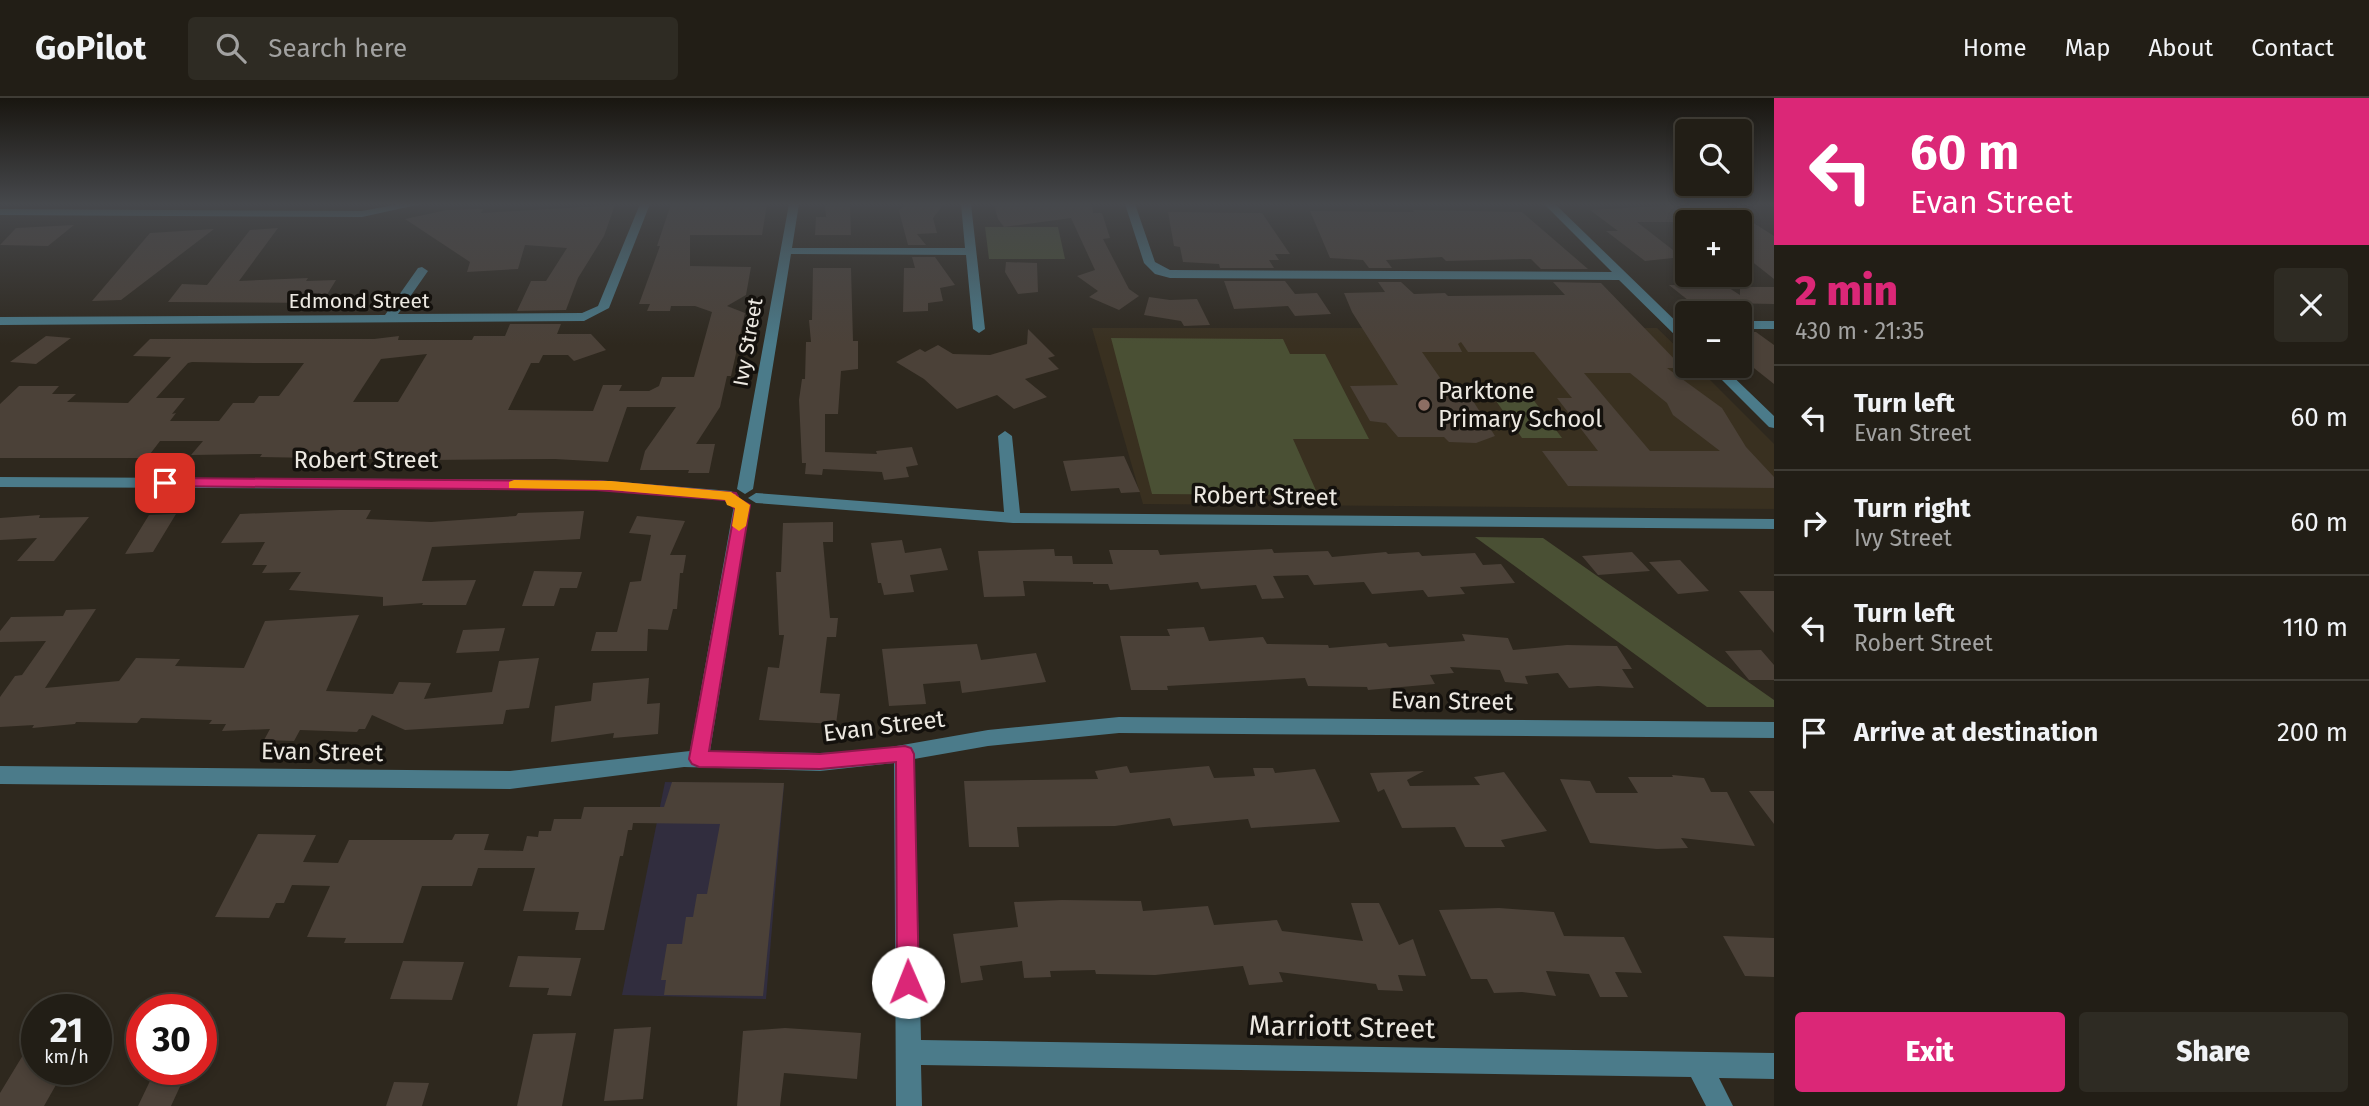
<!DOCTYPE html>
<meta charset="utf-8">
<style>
:root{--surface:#221e16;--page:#2e2b23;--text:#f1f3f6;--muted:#a2a2a1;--line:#3f3c35;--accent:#db2777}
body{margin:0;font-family:"Fira Sans",sans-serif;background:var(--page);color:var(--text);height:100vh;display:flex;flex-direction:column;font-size:26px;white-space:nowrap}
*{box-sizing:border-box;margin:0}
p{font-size:23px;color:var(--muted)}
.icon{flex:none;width:38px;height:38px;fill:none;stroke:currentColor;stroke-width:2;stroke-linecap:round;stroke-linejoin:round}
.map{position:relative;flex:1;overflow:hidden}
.sheet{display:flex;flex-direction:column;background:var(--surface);width:595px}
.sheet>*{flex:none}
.hud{background:#db2777;color:#fff;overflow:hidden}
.controls{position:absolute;left:1675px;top:21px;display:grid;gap:14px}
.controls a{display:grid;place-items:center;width:77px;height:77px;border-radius:7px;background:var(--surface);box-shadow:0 4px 10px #0003,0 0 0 2px var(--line);font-size:35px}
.speed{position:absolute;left:21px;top:896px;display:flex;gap:14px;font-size:35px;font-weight:700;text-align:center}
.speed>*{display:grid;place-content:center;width:91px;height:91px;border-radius:50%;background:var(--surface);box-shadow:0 4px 10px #0003,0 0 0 2px var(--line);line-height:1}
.speed small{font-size:18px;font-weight:400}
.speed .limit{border:10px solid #d22;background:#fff;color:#111}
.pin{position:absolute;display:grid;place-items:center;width:60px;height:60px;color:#fff;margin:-30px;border-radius:14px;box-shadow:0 4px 10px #0006}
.me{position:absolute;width:77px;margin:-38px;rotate:359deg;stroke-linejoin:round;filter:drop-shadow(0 0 5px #0008)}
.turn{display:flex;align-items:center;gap:24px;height:147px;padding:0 21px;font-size:32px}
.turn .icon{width:91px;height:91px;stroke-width:2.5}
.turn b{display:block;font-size:49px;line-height:60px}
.round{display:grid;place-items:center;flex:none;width:74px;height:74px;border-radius:7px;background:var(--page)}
.headline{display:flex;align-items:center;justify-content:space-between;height:119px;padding:0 21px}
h1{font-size:42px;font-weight:800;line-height:52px;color:var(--accent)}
.action{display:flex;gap:14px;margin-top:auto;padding:14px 21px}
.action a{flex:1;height:80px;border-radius:7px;background:var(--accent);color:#fff;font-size:28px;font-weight:800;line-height:80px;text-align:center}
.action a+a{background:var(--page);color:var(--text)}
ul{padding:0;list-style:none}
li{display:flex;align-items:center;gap:21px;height:105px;padding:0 21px;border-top:2px solid var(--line)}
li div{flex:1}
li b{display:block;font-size:26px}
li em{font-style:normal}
header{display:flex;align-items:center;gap:42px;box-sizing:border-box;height:98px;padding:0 35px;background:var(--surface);border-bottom:2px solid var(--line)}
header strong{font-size:33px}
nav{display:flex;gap:38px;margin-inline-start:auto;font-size:24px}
.search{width:490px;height:63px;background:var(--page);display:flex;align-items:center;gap:18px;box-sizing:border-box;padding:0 24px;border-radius:7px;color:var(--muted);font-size:26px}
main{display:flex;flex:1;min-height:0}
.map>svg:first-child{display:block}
.commercial{fill:#312d3e}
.built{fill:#393020}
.green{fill:#4a5034}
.building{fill:#4b4138;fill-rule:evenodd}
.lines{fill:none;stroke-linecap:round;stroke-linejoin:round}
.minor{fill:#4b7b8a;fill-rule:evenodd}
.route{fill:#db2777;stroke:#8e194d;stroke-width:2}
.slow{fill:#f59e0b}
.education-dot{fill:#8d6e63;stroke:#14110d;stroke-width:2.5}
.labels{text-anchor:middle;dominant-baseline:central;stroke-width:7;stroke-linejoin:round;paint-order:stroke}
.far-street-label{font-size:21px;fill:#ece8e1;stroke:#14110d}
.poi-label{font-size:24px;fill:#ece8e1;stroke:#14110d;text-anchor:start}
.street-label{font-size:24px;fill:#ece8e1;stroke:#14110d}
.near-street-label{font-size:28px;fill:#ece8e1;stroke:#14110d}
</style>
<header>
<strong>GoPilot</strong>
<div class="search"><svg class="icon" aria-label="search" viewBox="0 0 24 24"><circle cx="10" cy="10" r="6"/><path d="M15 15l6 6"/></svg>Search here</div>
<nav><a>Home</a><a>Map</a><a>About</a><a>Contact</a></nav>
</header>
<main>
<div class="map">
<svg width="1774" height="1008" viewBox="0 0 1774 1008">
<rect width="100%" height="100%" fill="#2e281e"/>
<path class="commercial" d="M665,684L784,687L766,901L622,897Z"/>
<path class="built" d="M1092,230H1657L1687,259V268H1696L1774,346V411L1143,406Z"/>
<path class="green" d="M985,129H1058L1065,161H989Z
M1111,240L1283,241L1290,256H1325L1369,341H1293L1318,397L1152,396Z
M1494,300H1532L1562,340H1522Z
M1475,439L1543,440L1774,602V609H1707Z"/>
<path class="building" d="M671,106H767L762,137H690V168L751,169L746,197L727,208L745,215L731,278H727L720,309L696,346H715L709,375H688L689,372H640L645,353L676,309H627L608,364L555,361L428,362L260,359L262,356L191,357L203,343H160L147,360H0V306L19,288H59L52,296H76L67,304L128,305L171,259L133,258L150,241H374L399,238L398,242H472L474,238H505L510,226H561L557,236H591L606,252L574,263L568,257H543L539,265H531L508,312L593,313L603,287H622L619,293H649L659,288L662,279H694L712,214L695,208H671L670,213H647L650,206H639L660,148H657ZM427,256L398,304H353L381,261ZM192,264L254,265H304L279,298H259L254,305H233L219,323H170L176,315L172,316L185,300H156L188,265Z
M830,106H850L851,137H815L816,119H826L825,108Z
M905,106H944L933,120L937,135L917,136L926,147H908L899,113Z
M994,106H1092L1093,115H1102L1110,140L1103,141L1129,191L1139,198L1119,212L1089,199L1098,193L1077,178L1095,172L1071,120L1004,129L998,121Z
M1694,106H1724L1774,138V181L1740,154V124H1637L1682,159L1645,163L1606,133H1618L1590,112Z
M615,107L604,138L578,180L566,212L517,213L531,183H546L567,150L525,147L518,171L467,174L470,164L405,121L447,112L483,111L481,115Z
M1413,112L1522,114L1588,171H1541L1531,161L1446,163L1442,159L1386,162L1392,170H1369L1363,162L1330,160L1310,113L1414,114Z
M1168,114L1262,115L1290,156H1275L1279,162H1269L1274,170H1220L1219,166L1183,164L1180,149L1174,148Z
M74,127L48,148L0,147L16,130Z
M278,130L239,183L308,180L306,183L336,182L322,205L168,204L182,186L207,187L250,132Z
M214,131L121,202L92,203L150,135Z
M912,159H935L955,187L940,190L943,203L928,205V213L903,214L904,170H915Z
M1006,164L1037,165L1038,194L1018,196L1005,174Z
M813,170H851L853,243H858V271L841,273L838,316H825V354L877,356L876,353L912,349L918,367L906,369L909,379L884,382L882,374L823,371L822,377L805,376L806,365H802L799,302L802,281H805L806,244H811L809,222H812Z
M1224,183H1285L1295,196L1317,195L1331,216L1295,218L1288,208L1234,211Z
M1378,184H1401L1414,196L1445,195L1448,198L1565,197L1553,184L1601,185L1683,270H1667L1722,310L1746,349L1774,379V390L1568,388L1542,353H1598L1557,300H1572L1534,254H1468L1461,244L1458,246L1462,254H1422L1445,287L1465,290L1495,338L1476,345L1449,344L1444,339H1398L1386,325L1370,323L1350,288L1398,287L1352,214L1344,195L1385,194ZM1584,275H1630L1667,305L1673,317L1720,353H1650Z
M1669,187L1726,188L1740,197V189H1774V206L1724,205L1734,212L1703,214Z
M1149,199L1170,202L1197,201L1210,227L1184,228L1181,223L1144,217Z
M1028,231L1055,258L1048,260L1059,271L1025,281L1047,299L1014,311L997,297L957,311L924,281L896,264L920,251L925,254L938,247L953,256L990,257L1027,246Z
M1740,234H1756L1774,247V286L1740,259Z
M46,238L71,240L36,266L10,264Z
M1124,358L1140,394L1121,395L1119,390L1071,393L1063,363Z
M339,412H371L366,421L431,424L516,418L518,415L584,413L580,441L432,449L422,483L476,482L466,507H422L423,505L383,508V499L289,492L301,474L262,475L267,467H252L265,444L221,445L240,416Z
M176,416L153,454L125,456L149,417Z
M40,417L39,420L89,419L54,463H17L37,440L0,442V420Z
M637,418L685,423L670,457H686L683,475H680L677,511H673L668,532L648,531L647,553H591L596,534H617L630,484L641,483L651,437L629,435Z
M833,424V444H823L830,520H838L836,539H827L820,595L840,596L836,626L759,622L768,569L779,570L784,537H779L776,474H781L783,425Z
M902,442L905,455L941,450L948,472L910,477L914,494L884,497L881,485H878L871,445Z
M1054,451L1055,458H1072L1073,466H1113L1109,452H1158L1160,457L1272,451L1274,455L1328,453L1332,459L1386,454L1388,456L1419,454L1422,458L1475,455L1483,467L1501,466L1515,485L1460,489L1465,496L1428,499L1423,492L1372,496L1364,484L1314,487L1308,477L1273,478L1284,500L1262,501L1256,487L1201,491L1198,484L1110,492L1108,486H1093V484L1023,483L1025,498L984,499L978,453Z
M1632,454L1650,473L1598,477L1582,458Z
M1680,462L1709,493L1678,496L1649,464Z
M534,473L582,474L577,490H560L554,508H522Z
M1739,493H1774V535Z
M96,511L45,590L119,583L136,560L180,561L175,568L244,570L265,523L359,517L326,593L393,596L399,584L431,585L424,601L492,594L499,563L539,560L529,610L506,612L503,626L405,632L372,617L365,631H359L357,634L300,632L294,643L264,642L270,631L222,633L226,626H209L212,622L141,620L137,625L76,624L75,626L32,630L34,627L0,629V599L15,578L22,577L46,543L0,544V533L11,519L63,518L66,512Z
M1204,529L1209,543L1263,539L1267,546L1328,547L1329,550L1386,545L1389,549L1465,543L1462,536L1508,540L1513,552L1567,547L1617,548L1632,571H1622L1634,590L1598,588L1569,590L1558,575L1525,578L1528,586L1505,584L1500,572L1450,569L1454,575L1430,577L1435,586L1368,592L1367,589L1308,588L1305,580L1167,588L1168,592H1131L1120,538H1170L1167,531Z
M505,530L499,553L456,555L463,532Z
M977,546L981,562L1036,555L1046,584L962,595L960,583L923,586L926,606L889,608L882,551Z
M1761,552L1774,567V582H1749L1725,553Z
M649,580L647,606L660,605L658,636L613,640L614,635L551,644L555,608L591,603L593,585Z
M1127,668L1130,675L1209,668L1214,680L1255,678L1253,670H1273L1275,675L1315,671L1340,724L1251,730L1248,721L1173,728L1170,720L1115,728L1017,729L1019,749H969L964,683L1098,681L1095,673Z
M1424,673L1407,682L1410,688L1480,687L1474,679L1504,674L1547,733L1501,742L1505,749H1465L1455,729L1402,730L1384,691L1378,694L1370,675Z
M1672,677L1704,680L1711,694H1727L1755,748L1681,740L1688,750L1657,751L1590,745L1560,681L1590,683L1596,695H1638L1628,679H1673Z
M672,684L784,685L763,898L664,897L666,882H661L667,846H682L686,819H693L697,796H707L720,726L633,725L632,732H628L623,758H620L604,832H575L579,814L523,813L535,770H478L472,788H422L403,845H344L346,840L307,839L330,788L292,787L284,805H276L269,820L215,819L258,736L316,737L303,764L338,765L349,742H452L455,736H489L484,752L523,753L527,738L538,739L539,733H551L554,721H581L584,709H664Z
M1749,693H1774V726Z
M1062,802L1141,803L1143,813L1208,808L1214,827L1277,822L1282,833L1363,843L1351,805H1379L1399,847L1413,841L1426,878L1398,877L1403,893L1378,892L1376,886L1279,874L1283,884L1249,887L1243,868L1155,877L1096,876L1095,872L1050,873L1051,879L1024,880L1022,863L980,868L983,882L961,885L953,836L1018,829L1014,804Z
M1499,810L1554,814L1564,838L1624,839L1642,875L1615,874L1628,899H1600L1589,876L1546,873L1556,898L1522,894L1494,895L1487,881H1471L1439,812Z
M1723,838L1774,840V879L1745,878Z
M518,858L581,860L571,898L547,897L549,890L509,889Z
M403,863L464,864L452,902L390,901Z
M651,929L643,1001L604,1003L614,931Z
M785,930L861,935L857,981L784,975L780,1008H737L743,933Z
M37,934V971H65L44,1008H0V995Z
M576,935L562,1008H517L533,936Z
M183,982L171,1008H138L150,983Z
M394,984L429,985L422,1008H386Z"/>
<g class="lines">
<path class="minor" d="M399,106H421L362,119L0,117V111L362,113Z
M640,106H650L609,210L584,223L0,227V219L385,217L418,170L422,169L428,173L398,216L582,215L598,208Z
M789,106H799L792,150H965L961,106H971L985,231L979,235L973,231L966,157L791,156L753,391L745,396L737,391Z
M1125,106H1135L1155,164L1170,172L1612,174L1544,106H1555L1687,234V245L1682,244L1619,182L1170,180L1155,176L1144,165Z
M1740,223H1774V231H1740Z
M1708,268H1722L1774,318V330L1769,329Z
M1005,333L1012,338L1020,415L1774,421V431L1013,425L756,405L748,400L756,395L1004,414L998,338Z
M0,379L596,382L731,393L739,398L731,403L596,392L0,389Z
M742,402L750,407L710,653L820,655L868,653L988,632L1119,619L1774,624V640L1119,635L988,648L914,661L921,942L1774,955V981L1719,980L1733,1008H1706L1691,979L921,967L922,1008H896L894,665L820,673L684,669L510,691L0,686V668L510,673L690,653L734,407Z"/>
</g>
<linearGradient id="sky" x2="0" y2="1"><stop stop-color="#191610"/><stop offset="0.43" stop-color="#46484c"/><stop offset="1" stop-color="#46484c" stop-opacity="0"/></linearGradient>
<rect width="1774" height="247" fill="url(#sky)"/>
<path class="route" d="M165,380L596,383L736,395L739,401L750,407L709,653L820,656L905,648L911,650L914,656L919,884L916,892L908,895L900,892L897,884L896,664L820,671L699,669L692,666L689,661L735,411L725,402L596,392L160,388V382Z"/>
<path class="slow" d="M514,382L611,383L731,394L750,407L746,428L739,433L732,428L735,410L727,407L725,402L611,392L509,390V384Z"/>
<circle class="education-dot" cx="1424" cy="307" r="7"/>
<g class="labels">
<g class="far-street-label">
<text x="359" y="203">Edmond Street</text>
<text transform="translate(748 244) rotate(-80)">Ivy Street</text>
</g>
<g class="poi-label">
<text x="1438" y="293">Parktone<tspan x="1438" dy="28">Primary School</tspan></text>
</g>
<g class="street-label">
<text x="366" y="362">Robert Street</text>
<text transform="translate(1265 398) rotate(1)">Robert Street</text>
<text transform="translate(1452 603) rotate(1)">Evan Street</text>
<text transform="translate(884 628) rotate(-7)">Evan Street</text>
<text transform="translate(322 654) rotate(1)">Evan Street</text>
</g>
<g class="near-street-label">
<text transform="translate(1342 929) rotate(1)">Marriott Street</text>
</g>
</g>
</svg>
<div class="controls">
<a><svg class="icon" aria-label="search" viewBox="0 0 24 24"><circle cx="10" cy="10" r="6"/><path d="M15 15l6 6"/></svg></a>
<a>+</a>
<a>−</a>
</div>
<div class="speed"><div>21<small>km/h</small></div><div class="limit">30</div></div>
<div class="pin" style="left:165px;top:385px;background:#d93025"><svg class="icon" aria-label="arrive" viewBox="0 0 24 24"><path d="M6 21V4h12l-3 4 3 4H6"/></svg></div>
<svg class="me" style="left:908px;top:884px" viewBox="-20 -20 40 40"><circle r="19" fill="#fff"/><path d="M0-13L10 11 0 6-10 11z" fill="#db2777"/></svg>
</div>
<section class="sheet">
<div class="hud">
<div class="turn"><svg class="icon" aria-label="left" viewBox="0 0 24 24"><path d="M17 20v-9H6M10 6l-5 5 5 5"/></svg><div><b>60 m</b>Evan Street</div></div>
</div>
<div class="headline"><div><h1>2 min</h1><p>430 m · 21:35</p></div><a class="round"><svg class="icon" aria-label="close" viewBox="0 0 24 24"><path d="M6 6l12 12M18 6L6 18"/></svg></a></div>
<ul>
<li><svg class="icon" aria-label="left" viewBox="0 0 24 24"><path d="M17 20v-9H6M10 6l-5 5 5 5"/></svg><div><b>Turn left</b><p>Evan Street</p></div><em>60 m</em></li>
<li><svg class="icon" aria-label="right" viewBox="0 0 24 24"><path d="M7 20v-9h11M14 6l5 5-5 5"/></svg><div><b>Turn right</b><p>Ivy Street</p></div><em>60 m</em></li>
<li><svg class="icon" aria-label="left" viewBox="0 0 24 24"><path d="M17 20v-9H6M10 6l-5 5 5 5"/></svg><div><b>Turn left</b><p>Robert Street</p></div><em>110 m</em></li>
<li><svg class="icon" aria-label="arrive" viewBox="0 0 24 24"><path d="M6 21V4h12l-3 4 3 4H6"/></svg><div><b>Arrive at destination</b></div><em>200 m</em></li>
</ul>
<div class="action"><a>Exit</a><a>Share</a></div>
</section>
</main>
